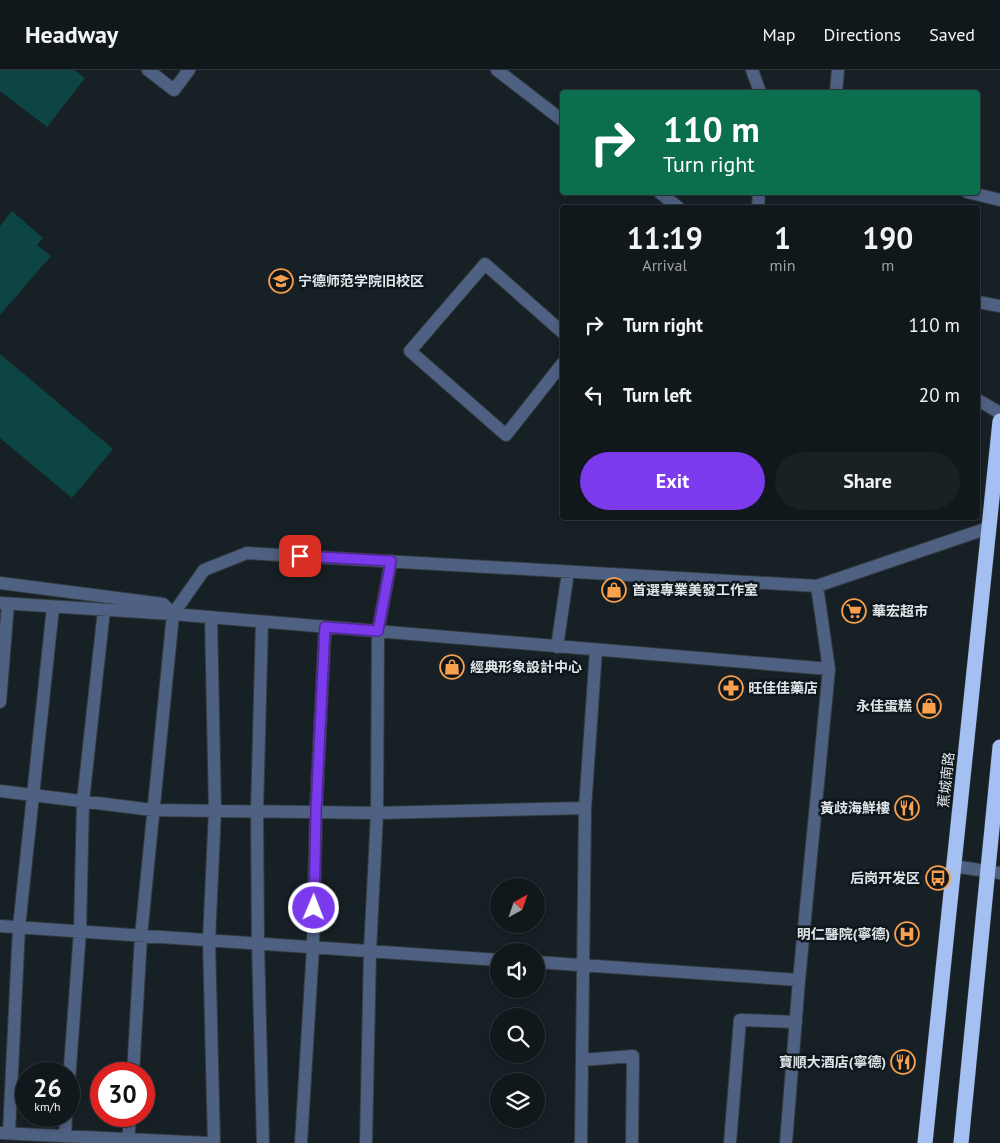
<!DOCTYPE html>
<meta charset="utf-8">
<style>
:root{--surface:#11181c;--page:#1a2125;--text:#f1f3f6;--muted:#9ca0a3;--line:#30373b;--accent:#7c3aed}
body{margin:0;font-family:"PT Sans","Noto Sans SC",sans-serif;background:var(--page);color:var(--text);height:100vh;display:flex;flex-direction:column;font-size:19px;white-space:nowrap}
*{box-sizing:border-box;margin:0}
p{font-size:16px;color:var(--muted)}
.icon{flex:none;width:28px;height:28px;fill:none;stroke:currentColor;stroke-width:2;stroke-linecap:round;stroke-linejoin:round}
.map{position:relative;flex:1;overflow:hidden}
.sheet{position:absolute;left:560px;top:135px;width:420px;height:315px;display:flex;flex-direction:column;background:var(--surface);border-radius:5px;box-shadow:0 2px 8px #0003,0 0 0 1px var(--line)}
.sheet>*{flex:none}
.hud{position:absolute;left:560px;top:20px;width:420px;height:105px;border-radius:5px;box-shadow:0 2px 8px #0003,0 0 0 1px var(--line);background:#0b6e4f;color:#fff;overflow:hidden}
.needle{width:32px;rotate:40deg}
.buttons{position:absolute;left:490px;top:808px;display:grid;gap:10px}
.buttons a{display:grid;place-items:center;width:55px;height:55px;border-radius:50%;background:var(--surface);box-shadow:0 2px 8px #0003,0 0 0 1px var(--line);font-size:25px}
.speed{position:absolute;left:15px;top:992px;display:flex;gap:10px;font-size:25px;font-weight:700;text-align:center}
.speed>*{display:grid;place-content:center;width:65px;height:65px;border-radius:50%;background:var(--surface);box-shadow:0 2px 8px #0003,0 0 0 1px var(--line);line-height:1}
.speed small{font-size:12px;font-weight:400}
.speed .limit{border:8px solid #d22;background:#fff;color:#111}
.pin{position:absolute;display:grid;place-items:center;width:42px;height:42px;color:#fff;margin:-21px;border-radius:10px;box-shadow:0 2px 8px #0006}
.me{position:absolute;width:55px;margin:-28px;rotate:1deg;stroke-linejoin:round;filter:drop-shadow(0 0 4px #0008)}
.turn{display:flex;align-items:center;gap:18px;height:105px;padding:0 20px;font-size:22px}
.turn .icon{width:65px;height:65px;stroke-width:2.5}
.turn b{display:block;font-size:35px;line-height:42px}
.eta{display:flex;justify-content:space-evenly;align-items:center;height:85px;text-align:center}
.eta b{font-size:30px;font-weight:700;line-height:35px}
.cta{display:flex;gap:10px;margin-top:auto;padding:10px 20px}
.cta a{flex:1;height:58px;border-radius:30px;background:var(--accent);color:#fff;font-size:20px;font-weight:700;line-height:58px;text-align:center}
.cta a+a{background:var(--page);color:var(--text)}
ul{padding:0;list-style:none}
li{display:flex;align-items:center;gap:15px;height:70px;padding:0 20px}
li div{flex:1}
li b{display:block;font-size:19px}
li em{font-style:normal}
header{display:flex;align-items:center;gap:30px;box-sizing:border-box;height:70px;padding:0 25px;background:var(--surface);border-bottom:1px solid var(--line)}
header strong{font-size:24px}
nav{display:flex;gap:28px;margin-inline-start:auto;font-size:18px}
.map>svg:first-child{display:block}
.building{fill:#0d4444}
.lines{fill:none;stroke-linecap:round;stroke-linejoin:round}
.street-casing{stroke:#333c40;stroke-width:14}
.highway-casing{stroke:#333c40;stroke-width:16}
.street{stroke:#4f6182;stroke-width:12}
.highway{stroke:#a4bff1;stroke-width:15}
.route-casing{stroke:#51269a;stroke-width:12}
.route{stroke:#7c3aed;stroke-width:9}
.labels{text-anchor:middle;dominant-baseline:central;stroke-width:5;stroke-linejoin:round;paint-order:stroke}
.poi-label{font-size:14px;font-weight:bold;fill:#dfe5e8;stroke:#0e171b;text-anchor:start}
.street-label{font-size:14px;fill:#dfe5e8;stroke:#0e171b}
</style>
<header>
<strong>Headway</strong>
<nav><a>Map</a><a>Directions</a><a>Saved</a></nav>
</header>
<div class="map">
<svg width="1000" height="1073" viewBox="0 0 1000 1073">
<rect width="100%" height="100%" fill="#172025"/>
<path class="building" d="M0,0H74L85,8L47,57L0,21Z
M12,141L43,168L37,175L51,186L0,245V156Z
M0,284L113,379L72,428L0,368Z"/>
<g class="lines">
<g class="street-casing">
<path id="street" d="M148,0L174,20L189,0
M497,0L562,50
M752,0L760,22
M836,22L838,0
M659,122L679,138
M967,122L1000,130
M758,138L759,122
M978,232L1000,236
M562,262L485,194L410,281L506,365L562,294
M978,330L1000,343
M0,513L163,534L173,544L204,500L247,483L817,516L988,458
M0,533L173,544L829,599L817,516
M211,547L215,740L209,870L214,1073
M262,552L257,741L258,873L263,1073
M557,577L568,502
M0,632L8,534
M0,721L153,740L377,743L585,738L596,580
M953,796L1000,803
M0,856L499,890
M536,892L799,910L829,599
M582,990L633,986L632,1073
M133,1004L141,866L173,544
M69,1011L80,861L83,731L104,540
M0,1063L208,1073
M9,1063L19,857L53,537
M65,1066L66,1046
M128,1073L130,1046
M301,1073L313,877L316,742L325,557
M366,1073L370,881L377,743L378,561L391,491
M581,1073L585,738
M730,1073L740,950L796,952
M786,1073L799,910"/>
</g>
<g class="highway-casing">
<path id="highway" d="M925,1073L1000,351
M961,1073L1000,677"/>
</g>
<use href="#street" class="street"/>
<use href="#highway" class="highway"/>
</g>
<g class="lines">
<g class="route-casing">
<path id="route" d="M300,486L391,491L378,561L325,557L316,742L314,838"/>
</g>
<use href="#route" class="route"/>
</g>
<defs>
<g id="university-ring" transform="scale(1.25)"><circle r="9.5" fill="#0e171b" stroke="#f99f4d" stroke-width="1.5"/><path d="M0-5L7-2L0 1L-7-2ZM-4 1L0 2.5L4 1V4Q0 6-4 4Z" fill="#f99f4d"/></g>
<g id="shop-ring" transform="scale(1.25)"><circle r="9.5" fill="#0e171b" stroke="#f99f4d" stroke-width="1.5"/><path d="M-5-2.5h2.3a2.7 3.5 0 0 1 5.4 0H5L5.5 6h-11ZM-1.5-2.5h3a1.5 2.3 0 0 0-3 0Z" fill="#f99f4d"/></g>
<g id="supermarket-ring" transform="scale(1.25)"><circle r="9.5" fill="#0e171b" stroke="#f99f4d" stroke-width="1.5"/><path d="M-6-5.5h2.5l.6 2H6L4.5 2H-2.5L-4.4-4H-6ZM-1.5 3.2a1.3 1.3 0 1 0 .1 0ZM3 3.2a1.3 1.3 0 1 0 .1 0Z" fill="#f99f4d"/></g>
<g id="pharmacy-ring" transform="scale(1.25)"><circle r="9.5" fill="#0e171b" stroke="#f99f4d" stroke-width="1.5"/><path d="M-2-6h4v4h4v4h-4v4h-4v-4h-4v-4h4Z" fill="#f99f4d"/></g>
<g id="restaurant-ring" transform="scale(1.25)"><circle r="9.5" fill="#0e171b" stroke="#f99f4d" stroke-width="1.5"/><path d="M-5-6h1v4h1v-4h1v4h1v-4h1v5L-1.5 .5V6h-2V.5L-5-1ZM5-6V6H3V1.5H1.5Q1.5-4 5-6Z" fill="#f99f4d"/></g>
<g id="bus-ring" transform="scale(1.25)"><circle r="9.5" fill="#0e171b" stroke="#f99f4d" stroke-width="1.5"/><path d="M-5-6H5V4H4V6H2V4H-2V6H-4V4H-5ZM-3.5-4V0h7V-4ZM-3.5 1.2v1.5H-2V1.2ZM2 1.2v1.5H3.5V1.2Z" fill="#f99f4d"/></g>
<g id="hospital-ring" transform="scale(1.25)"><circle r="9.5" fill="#0e171b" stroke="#f99f4d" stroke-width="1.5"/><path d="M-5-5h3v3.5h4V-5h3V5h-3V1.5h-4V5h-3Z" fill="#f99f4d"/></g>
</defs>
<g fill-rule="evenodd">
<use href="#university-ring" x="281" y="211"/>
<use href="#shop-ring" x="614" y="520"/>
<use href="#supermarket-ring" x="854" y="541"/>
<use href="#shop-ring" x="452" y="597"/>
<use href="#pharmacy-ring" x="731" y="618"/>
<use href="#shop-ring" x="929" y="636"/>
<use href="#restaurant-ring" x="907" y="738"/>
<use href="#bus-ring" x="938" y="808"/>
<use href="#hospital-ring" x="907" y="864"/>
<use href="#restaurant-ring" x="903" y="992"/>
</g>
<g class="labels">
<g class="poi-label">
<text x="298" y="211">宁德师范学院旧校区</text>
<text x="632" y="520">首選專業美發工作室</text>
<text x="872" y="541">華宏超市</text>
<text x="470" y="597">經典形象設計中心</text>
<text x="748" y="618">旺佳佳藥店</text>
<text x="912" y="636" text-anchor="end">永佳蛋糕</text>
<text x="890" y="738" text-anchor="end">黃歧海鮮樓</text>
<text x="920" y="808" text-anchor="end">后岗开发区</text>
<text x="890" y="864" text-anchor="end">明仁醫院(寧德)</text>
<text x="886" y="992" text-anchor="end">寶順大酒店(寧德)</text>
</g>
<g class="street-label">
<text transform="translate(946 710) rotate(-84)">蕉城南路</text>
</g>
</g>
</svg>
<div class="buttons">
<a><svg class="needle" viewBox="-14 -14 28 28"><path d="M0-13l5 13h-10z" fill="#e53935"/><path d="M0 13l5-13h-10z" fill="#9ca0a3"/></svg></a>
<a><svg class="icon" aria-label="sound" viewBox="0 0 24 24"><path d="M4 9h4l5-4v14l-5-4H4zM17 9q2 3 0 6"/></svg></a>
<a><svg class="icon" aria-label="search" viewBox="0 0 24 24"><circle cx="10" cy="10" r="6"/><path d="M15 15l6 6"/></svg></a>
<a><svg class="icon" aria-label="layers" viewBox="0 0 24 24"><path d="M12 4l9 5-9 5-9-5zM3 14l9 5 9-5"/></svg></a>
</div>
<div class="speed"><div>26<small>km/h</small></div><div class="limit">30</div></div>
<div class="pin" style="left:300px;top:486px;background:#d93025"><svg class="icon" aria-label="arrive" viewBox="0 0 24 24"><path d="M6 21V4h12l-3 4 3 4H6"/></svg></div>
<svg class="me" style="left:314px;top:838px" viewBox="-20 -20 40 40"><circle r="17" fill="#7c3aed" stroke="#fff" stroke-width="3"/><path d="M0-11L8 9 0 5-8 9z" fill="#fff"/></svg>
<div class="hud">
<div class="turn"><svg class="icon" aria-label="right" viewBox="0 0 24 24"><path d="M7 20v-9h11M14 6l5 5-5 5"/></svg><div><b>110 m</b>Turn right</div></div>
</div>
<section class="sheet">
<div class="eta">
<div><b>11:19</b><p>Arrival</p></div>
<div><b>1</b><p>min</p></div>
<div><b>190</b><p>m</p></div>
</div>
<ul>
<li><svg class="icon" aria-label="right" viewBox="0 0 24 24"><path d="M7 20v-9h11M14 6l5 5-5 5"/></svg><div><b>Turn right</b></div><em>110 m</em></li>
<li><svg class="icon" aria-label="left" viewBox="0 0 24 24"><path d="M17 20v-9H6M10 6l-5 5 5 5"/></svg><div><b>Turn left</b></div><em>20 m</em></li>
</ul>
<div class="cta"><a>Exit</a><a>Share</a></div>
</section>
</div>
